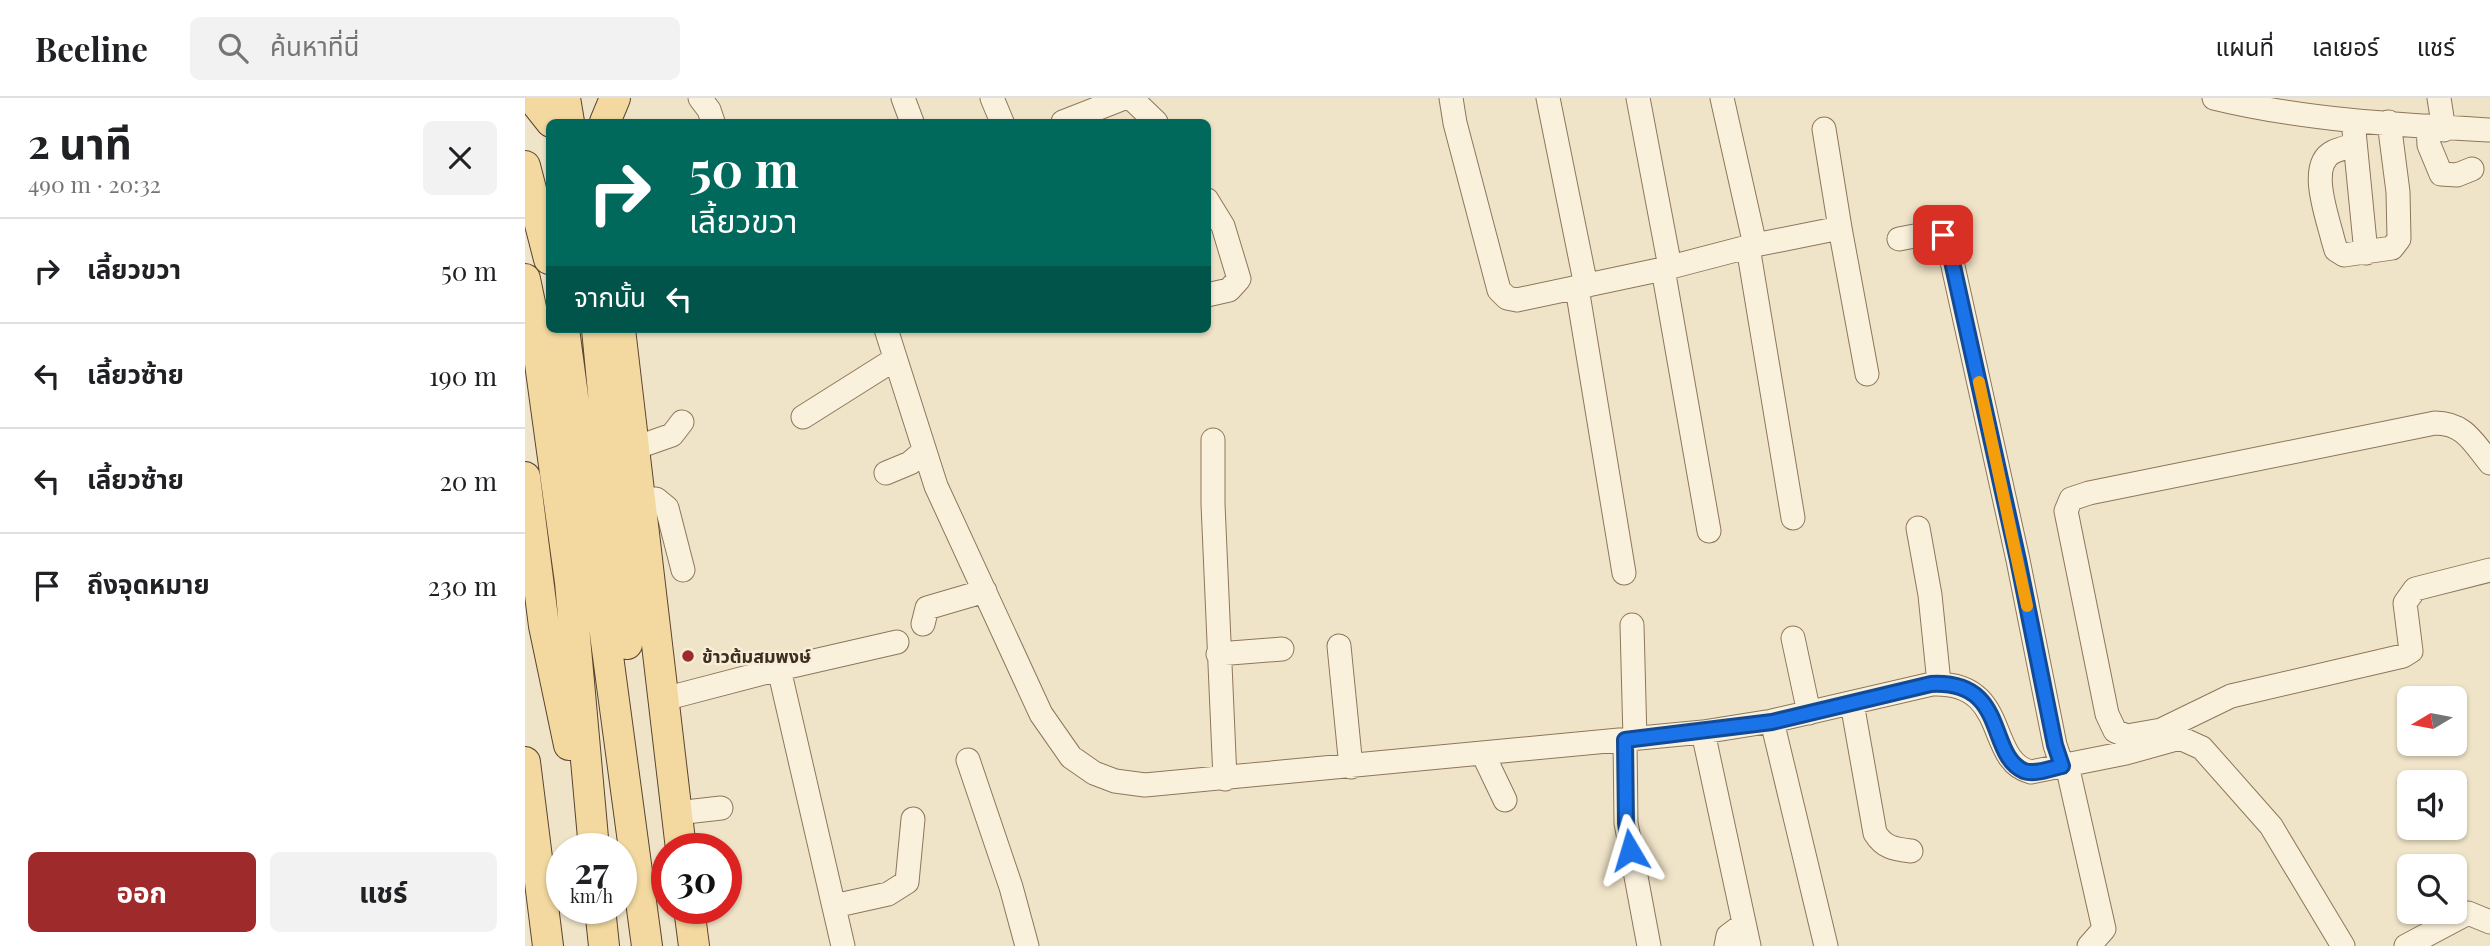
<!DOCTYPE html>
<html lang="th">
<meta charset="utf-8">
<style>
:root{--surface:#fff;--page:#f2f2f2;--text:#202124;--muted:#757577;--line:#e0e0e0;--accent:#9e2a2b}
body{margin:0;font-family:"Playfair Display","Noto Sans Thai",serif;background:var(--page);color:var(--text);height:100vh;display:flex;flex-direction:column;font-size:26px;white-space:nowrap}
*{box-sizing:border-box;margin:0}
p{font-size:23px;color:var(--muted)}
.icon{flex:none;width:38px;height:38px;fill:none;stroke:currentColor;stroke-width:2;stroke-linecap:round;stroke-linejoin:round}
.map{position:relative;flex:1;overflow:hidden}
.details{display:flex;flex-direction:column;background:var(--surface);width:525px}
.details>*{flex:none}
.top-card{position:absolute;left:21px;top:21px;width:665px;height:214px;border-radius:10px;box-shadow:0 2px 5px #0004;background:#00695c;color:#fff;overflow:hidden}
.needle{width:46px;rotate:260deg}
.controls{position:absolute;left:1872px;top:588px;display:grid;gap:14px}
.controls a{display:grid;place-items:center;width:70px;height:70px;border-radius:10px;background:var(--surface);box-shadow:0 2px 5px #0004;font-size:35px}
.speed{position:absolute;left:21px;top:735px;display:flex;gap:14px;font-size:35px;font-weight:700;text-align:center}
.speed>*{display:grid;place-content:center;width:91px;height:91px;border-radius:50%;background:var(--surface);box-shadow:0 2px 5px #0004;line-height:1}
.speed small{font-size:18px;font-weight:400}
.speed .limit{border:10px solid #d22;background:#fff;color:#111}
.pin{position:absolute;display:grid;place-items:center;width:60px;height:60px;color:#fff;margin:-30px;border-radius:14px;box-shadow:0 4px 10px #0006}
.me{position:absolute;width:77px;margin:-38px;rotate:353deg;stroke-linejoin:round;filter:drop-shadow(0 0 5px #0008)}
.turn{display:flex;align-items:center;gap:24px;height:147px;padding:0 28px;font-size:32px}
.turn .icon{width:91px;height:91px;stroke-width:2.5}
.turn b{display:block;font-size:49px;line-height:60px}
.then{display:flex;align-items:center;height:66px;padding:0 28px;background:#0003;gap:14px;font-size:26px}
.round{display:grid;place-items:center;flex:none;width:74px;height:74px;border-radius:10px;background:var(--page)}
.overview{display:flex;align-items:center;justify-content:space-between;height:119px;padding:0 28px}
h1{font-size:42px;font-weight:700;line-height:52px}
.primary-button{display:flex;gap:14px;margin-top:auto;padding:14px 28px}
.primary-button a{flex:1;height:80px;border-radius:10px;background:var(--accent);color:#fff;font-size:28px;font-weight:700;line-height:80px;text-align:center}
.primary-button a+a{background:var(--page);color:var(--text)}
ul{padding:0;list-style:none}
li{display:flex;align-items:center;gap:21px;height:105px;padding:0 28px;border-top:2px solid var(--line)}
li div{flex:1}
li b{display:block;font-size:26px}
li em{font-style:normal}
header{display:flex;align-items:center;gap:42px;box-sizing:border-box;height:98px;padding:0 35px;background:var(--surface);border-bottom:2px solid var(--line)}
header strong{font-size:33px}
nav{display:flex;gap:38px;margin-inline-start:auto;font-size:24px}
.search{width:490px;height:63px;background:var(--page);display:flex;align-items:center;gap:18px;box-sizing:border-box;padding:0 24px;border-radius:10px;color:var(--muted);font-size:26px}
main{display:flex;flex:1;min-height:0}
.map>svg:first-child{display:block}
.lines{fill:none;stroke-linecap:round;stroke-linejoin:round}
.minor-casing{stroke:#8d765c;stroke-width:25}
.major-casing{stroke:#5b4430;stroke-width:32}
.minor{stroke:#faf1dc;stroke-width:23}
.major{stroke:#f3d9a0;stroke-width:30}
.route-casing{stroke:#114b97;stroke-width:18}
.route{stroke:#1a73e8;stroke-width:12}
.slow{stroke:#f59e0b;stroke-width:12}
.poi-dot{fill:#9e2a2b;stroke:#f7eed8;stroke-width:2.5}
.labels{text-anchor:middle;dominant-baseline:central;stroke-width:5;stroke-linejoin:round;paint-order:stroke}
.poi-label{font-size:18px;font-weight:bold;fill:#3d2e20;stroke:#f7eed8;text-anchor:start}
</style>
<header>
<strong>Beeline</strong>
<div class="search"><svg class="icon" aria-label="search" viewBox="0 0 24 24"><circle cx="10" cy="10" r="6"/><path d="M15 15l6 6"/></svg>ค้นหาที่นี่</div>
<nav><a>แผนที่</a><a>เลเยอร์</a><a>แชร์</a></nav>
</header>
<main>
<section class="details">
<div class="overview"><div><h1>2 นาที</h1><p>490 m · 20:32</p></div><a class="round"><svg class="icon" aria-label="close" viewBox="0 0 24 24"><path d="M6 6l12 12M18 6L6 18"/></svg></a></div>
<ul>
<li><svg class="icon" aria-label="right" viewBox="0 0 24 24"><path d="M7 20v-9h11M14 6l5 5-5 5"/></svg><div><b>เลี้ยวขวา</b></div><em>50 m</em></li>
<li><svg class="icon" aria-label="left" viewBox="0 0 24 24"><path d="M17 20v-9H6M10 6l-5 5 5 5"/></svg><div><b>เลี้ยวซ้าย</b></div><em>190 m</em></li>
<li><svg class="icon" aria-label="left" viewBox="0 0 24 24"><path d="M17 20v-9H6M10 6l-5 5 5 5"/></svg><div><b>เลี้ยวซ้าย</b></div><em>20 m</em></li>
<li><svg class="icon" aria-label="arrive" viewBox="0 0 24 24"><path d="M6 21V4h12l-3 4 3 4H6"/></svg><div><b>ถึงจุดหมาย</b></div><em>230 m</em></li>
</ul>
<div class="primary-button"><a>ออก</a><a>แชร์</a></div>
</section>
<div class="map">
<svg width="1965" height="848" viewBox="0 0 1965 848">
<rect width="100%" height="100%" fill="#f0e4c8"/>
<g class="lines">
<g class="minor-casing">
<path id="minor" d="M175,0L184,12L188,24
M378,0L387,24
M467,0L477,24
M606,0L631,24
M926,0L930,25L974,192L982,200L992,202L1138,171L1230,147L1197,0
M1023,0L1061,188
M1113,0L1145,169
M1689,0C1779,22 1873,27 1965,32
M1914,0L1919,32
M538,24L599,0
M1903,28L1904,47L1916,76L1932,77L1947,71
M1299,31L1315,130
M1829,33L1841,155
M1829,47C1822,49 1814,51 1808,54C1782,67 1803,120 1808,142L1811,152L1819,157L1867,150L1874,141L1873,94L1864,24
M682,102L698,128L714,181L704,192L682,197
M1374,141L1405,135L1418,137L1422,141L1493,462L1530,647L1537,668L1544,676L1579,831L1564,848
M1230,147L1315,130L1342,276
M1223,149L1268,420
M1138,171L1184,433
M1052,190L1099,475
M361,231L411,388L516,616L546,659L569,675L590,683L620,687L1178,634L1247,623L1407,586C1486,583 1460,663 1506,674L1601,655L1655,640L1677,650L1746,728L1818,848
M278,319L370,261
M688,342V406L700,681
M110,350L147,337L157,324
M1965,365C1948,344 1939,325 1910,325L1564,395L1546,401L1541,413L1582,616L1590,633L1602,638L1636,632L1706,598L1878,558L1886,553L1880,505L1890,491L1965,472
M361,375L385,365L399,353
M116,401H131L142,410L158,472
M1393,430L1405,497L1414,585
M398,526L402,510L460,493
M1107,527L1110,641
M1268,540L1284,615
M814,548L826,669
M693,556L757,551
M139,601L254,571
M1327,605L1350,735C1359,750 1370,751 1386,753
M1247,623L1301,848
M1178,634L1224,848
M1100,642L1101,725L1124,848
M958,656L980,702
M443,662L486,789L502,848
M152,715L196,710
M309,808L363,796L382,784L388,721
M318,848L254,571L372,544
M1201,848L1203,838L1219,826
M1881,848L1943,815L1965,824"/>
</g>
<g class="major-casing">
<path id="major" d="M7,0L26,24
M40,0L44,24
M80,24L90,0
M0,68L24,161
M0,181L10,229L45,484L69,751
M39,231L122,848
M72,231L102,546
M95,231L156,751
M0,379L19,528L44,647
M0,664L23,848
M75,810L79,848
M164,810L169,848"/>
</g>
<use href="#minor" class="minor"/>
<use href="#major" class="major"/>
</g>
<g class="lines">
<g class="route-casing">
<path id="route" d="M1105,752L1101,725L1100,642L1247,624L1406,586C1484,582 1461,656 1499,673C1510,677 1527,670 1537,668L1530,647L1493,462L1424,150L1418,137"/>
</g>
<use href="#route" class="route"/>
<path class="slow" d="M1454,284L1502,508"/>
</g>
<circle class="poi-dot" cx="163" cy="558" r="7"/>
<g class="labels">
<g class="poi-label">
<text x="177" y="558">ข้าวต้มสมพงษ์</text>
</g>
</g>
</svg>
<div class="controls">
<a><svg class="needle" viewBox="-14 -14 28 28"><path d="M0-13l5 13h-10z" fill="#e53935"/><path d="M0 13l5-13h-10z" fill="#757577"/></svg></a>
<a><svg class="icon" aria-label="sound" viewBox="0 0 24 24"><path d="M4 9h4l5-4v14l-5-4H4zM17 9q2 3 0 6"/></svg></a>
<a><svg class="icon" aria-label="search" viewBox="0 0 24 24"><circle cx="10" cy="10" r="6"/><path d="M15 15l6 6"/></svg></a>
</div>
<div class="speed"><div>27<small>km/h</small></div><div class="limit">30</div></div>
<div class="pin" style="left:1418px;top:137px;background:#d93025"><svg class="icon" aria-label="arrive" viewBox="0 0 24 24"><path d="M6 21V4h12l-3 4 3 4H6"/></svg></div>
<svg class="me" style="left:1105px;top:752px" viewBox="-20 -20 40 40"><path d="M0-17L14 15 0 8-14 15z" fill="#1a73e8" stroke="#fff" stroke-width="4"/></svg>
<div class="top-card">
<div class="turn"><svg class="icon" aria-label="right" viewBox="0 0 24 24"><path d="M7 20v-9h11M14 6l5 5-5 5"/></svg><div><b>50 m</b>เลี้ยวขวา</div></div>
<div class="then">จากนั้น<svg class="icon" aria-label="left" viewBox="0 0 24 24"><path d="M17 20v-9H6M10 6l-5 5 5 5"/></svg></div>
</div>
</div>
</main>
